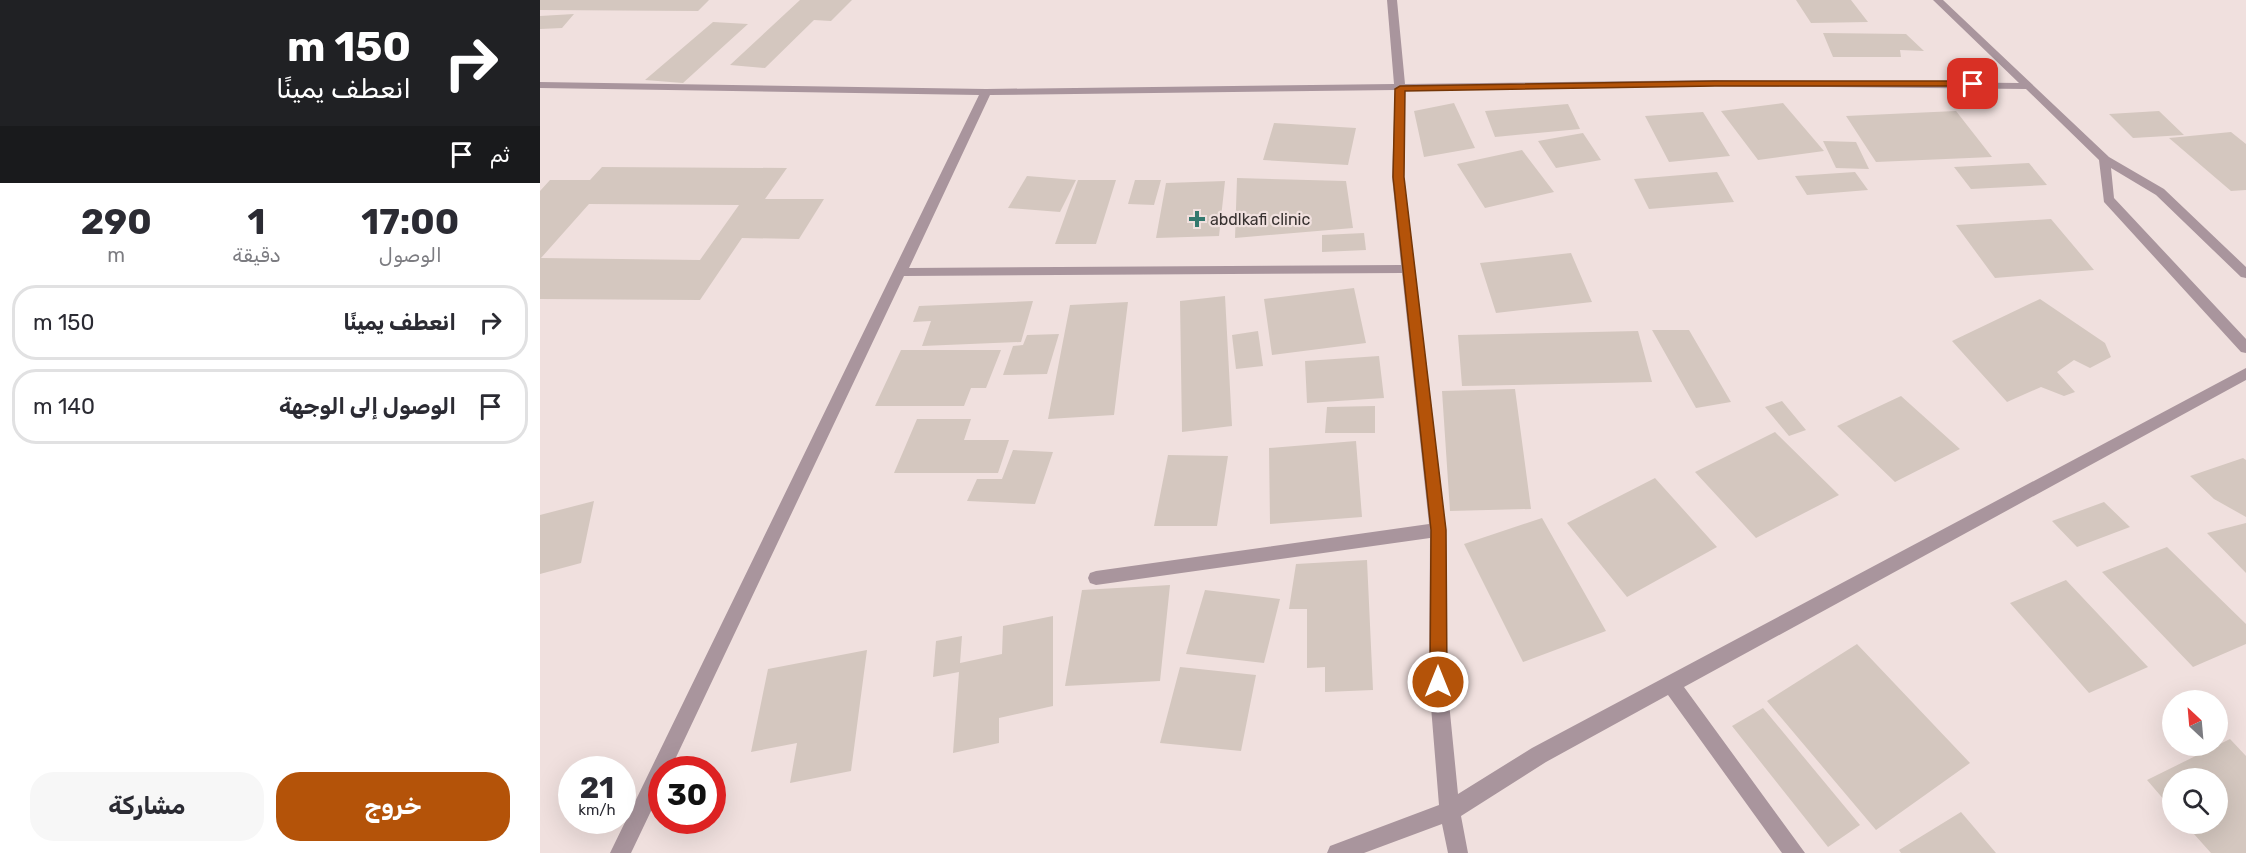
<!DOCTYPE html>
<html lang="ar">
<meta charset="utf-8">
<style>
:root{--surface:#fff;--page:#f7f7f7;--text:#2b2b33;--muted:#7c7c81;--line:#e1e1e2;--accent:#b45309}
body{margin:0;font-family:Rubik,"Noto Sans Arabic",sans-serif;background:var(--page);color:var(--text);direction:rtl;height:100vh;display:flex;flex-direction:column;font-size:22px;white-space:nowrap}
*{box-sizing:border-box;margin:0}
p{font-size:20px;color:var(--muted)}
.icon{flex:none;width:33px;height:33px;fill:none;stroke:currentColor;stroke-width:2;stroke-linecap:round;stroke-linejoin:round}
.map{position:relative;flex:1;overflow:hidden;direction:ltr}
.panel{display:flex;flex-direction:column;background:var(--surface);width:540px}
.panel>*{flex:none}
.hud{background:#202124;color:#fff;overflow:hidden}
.needle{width:39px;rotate:334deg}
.fabs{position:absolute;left:1622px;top:690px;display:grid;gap:12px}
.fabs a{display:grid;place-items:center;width:66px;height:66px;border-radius:50%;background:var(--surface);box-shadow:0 6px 24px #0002;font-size:30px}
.speed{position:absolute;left:18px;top:756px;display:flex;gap:12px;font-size:30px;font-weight:700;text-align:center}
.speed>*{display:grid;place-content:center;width:78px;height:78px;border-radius:50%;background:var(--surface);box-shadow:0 6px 24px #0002;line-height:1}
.speed small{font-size:15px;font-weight:400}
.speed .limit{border:9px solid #d22;background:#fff;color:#111}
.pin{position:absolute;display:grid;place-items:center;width:51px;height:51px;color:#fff;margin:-26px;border-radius:12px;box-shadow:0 3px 9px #0006}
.me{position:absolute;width:66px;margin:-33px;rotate:0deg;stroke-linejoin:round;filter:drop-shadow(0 0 4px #0008)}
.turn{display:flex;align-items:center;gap:21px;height:126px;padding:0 30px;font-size:27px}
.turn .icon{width:78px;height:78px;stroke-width:2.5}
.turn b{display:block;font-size:42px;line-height:51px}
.then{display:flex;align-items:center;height:57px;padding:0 30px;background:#0003;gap:12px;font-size:22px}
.eta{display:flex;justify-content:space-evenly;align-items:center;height:102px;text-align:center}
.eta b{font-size:36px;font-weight:700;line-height:42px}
.button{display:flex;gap:12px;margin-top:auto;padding:12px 30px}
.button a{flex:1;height:69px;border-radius:24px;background:var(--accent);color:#fff;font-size:24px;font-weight:700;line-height:69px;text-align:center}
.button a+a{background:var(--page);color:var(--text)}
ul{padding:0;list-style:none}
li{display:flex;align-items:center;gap:18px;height:75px;margin:0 12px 9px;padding:0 18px;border:3px solid var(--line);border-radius:24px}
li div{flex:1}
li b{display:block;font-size:22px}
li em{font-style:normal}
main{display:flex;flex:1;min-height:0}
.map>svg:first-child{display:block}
.building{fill:#d4c7bf;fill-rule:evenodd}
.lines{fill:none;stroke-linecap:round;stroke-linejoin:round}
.minor{fill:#a9959d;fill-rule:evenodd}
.route{fill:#b45309;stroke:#753606;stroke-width:1.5}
.poi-dot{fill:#34796e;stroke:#f0e0de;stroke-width:2}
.labels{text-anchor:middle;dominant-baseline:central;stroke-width:4.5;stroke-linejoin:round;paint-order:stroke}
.poi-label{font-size:16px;fill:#383231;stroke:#f0e0de;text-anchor:start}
</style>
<main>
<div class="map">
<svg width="1706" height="853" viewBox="0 0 1706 853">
<rect width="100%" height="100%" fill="#f0e0de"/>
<path class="building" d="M0,0H169L158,11L0,10Z
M260,0H312L291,21L274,20L225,68L190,65Z
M1256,0H1311L1328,22L1271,23Z
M34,14L22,28L0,29V16Z
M173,22L208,24L143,83L105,80Z
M1283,33L1366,34L1384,51L1360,50L1361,57H1293Z
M914,103L935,148L884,157L874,111Z
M1243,103L1284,151L1218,160L1181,111Z
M1028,104L1040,129L955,137L945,111Z
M1416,111L1452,157L1336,162L1306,116Z
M1619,111L1644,135L1593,138L1569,114Z
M1163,112L1190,156L1129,162L1105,116Z
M734,123L816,128L808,165L723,160Z
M1691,132L1706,144V190L1691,191L1629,138Z
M1043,133L1061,160L1016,168L998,141Z
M1283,141L1316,142L1329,169L1296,168Z
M982,150L1014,192L945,208L917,164Z
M1489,163L1507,185L1431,189L1414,167Z
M62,167L247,168L225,199H284L259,239L202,238L160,300L0,299V191L10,180H50ZM49,204L199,205L160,260L1,258Z
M1177,172L1194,202L1109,209L1094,179Z
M1315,172L1328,190L1267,195L1255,176Z
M487,176L536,180L520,212L468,208Z
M697,178L806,181L813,228L695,238Z
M538,180H576L556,244H515Z
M595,180H621L614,205L588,204Z
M685,181L679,236L616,238L626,183Z
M1511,219L1554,270L1455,278L1416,225Z
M824,233L826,250L782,252V235Z
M1031,253L1052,302L956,313L940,263Z
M814,288L826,343L732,355L724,299Z
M685,296L692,426L642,432L640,301Z
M1500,299L1565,343L1571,357L1550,368L1534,360L1517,372L1535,392L1524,396L1501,387L1467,402L1412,341Z
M493,301L481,342L382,346L391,321L373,322L379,306Z
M588,302L574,415L508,419L530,305Z
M1112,330H1149L1191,402L1156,408Z
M718,331L723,366L696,369L692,335Z
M1098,331L1112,382L922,386L918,335Z
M519,334L507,374L463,375L473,346L483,345L487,335Z
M361,350H461L446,388H431L424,406H335Z
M839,356L844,398L767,403L765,361Z
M975,389L991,509L910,511L902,391Z
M1361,396L1420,449L1355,482L1297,426Z
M1242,401L1266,430L1249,436L1225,407Z
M835,406V433H785L787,407Z
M377,419H431L424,440H469L458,473H354Z
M1235,432L1299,495L1216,538L1155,472Z
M816,441L822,517L730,524L729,448Z
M473,450L513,452L495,504L427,501L437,479H462Z
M628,455L688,456L677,526H614Z
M1703,458L1706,460V517L1674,499L1650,476Z
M1115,478L1177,547L1087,597L1027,523Z
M54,501L41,563L0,574V515Z
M1564,502L1590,527L1537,547L1512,521Z
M1002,518L1066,631L983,662L924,544Z
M1706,523V573L1667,533Z
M1627,547L1706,624V644L1653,667L1562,572Z
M827,560L833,690L785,692V667L767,668V609H749L756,564Z
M1526,580L1608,667L1549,693L1470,603Z
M630,585L620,681L525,686L542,590Z
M665,590L740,599L724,663L646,654Z
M513,616V706L459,718V743L413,753L419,672L393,677L396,641L422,636L420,663L462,654L463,626Z
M1317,644L1430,763L1336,830L1227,701Z
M327,650L311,771L250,783L257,743L211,752L228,669Z
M640,667L716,675L701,751L620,743Z
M1223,708L1320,825L1288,847L1192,726Z
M1690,739L1706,756V853H1671L1645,824H1677V778H1632V809L1607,780Z
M1421,812L1456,853H1361L1359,850Z"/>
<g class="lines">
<path class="minor" d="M847,0H857L865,84L1175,80L1479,83L1393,0H1403L1569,157L1624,189L1706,267V278L1701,277L1616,195L1571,168L1574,198L1706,339V353L1701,352L1564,202L1559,160L1486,89L1175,86L865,90L864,177L906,530L907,682L918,794L992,748L1706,368V380L1144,687L1265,853H1242L1128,695L1006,762L921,816L928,853H908L902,824L824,853H787L790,846L899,805L889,682L890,538L556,585L550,583L548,578L550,573L556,571L889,524L862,273L364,276L130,770H122V788L91,853H70L439,95L0,88V82L446,89L854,84ZM855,90L852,177L861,265L369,268L450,95Z"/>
</g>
<path class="route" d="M1175,81H1433L1438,84L1433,86H1175L865,91L864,177L906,530L907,682L904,687L898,690L892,687L890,682L891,530L853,177L855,89L860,86Z"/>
<path class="poi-dot" d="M654 210h6v6h6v6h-6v6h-6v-6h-6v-6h6z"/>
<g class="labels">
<g class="poi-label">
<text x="670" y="219">abdlkafi clinic</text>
</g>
</g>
</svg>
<div class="fabs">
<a><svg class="needle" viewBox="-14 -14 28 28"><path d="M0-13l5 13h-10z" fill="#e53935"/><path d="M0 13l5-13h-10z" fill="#7c7c81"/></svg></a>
<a><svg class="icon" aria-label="search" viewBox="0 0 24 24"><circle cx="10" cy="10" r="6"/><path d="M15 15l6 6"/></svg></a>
</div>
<div class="speed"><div>21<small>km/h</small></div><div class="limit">30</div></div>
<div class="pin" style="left:1433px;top:84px;background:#d93025"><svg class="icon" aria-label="arrive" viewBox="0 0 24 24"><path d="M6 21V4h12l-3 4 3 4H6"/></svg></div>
<svg class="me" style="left:898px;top:682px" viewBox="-20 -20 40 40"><circle r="17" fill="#b45309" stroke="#fff" stroke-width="3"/><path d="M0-11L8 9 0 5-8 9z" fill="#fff"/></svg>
</div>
<section class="panel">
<div class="hud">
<div class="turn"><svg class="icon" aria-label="right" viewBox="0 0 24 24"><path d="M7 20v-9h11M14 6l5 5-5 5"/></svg><div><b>150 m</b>انعطف يمينًا</div></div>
<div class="then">ثم<svg class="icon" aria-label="arrive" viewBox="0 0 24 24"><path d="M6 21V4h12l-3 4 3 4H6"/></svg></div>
</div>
<div class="eta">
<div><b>17:00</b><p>الوصول</p></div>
<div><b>1</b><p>دقيقة</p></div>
<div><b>290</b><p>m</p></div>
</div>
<ul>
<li><svg class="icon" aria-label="right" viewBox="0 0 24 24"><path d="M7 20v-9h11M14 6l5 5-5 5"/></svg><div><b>انعطف يمينًا</b></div><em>150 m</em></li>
<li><svg class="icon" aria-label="arrive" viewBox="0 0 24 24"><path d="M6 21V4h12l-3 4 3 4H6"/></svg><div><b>الوصول إلى الوجهة</b></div><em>140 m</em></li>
</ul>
<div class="button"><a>خروج</a><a>مشاركة</a></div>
</section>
</main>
